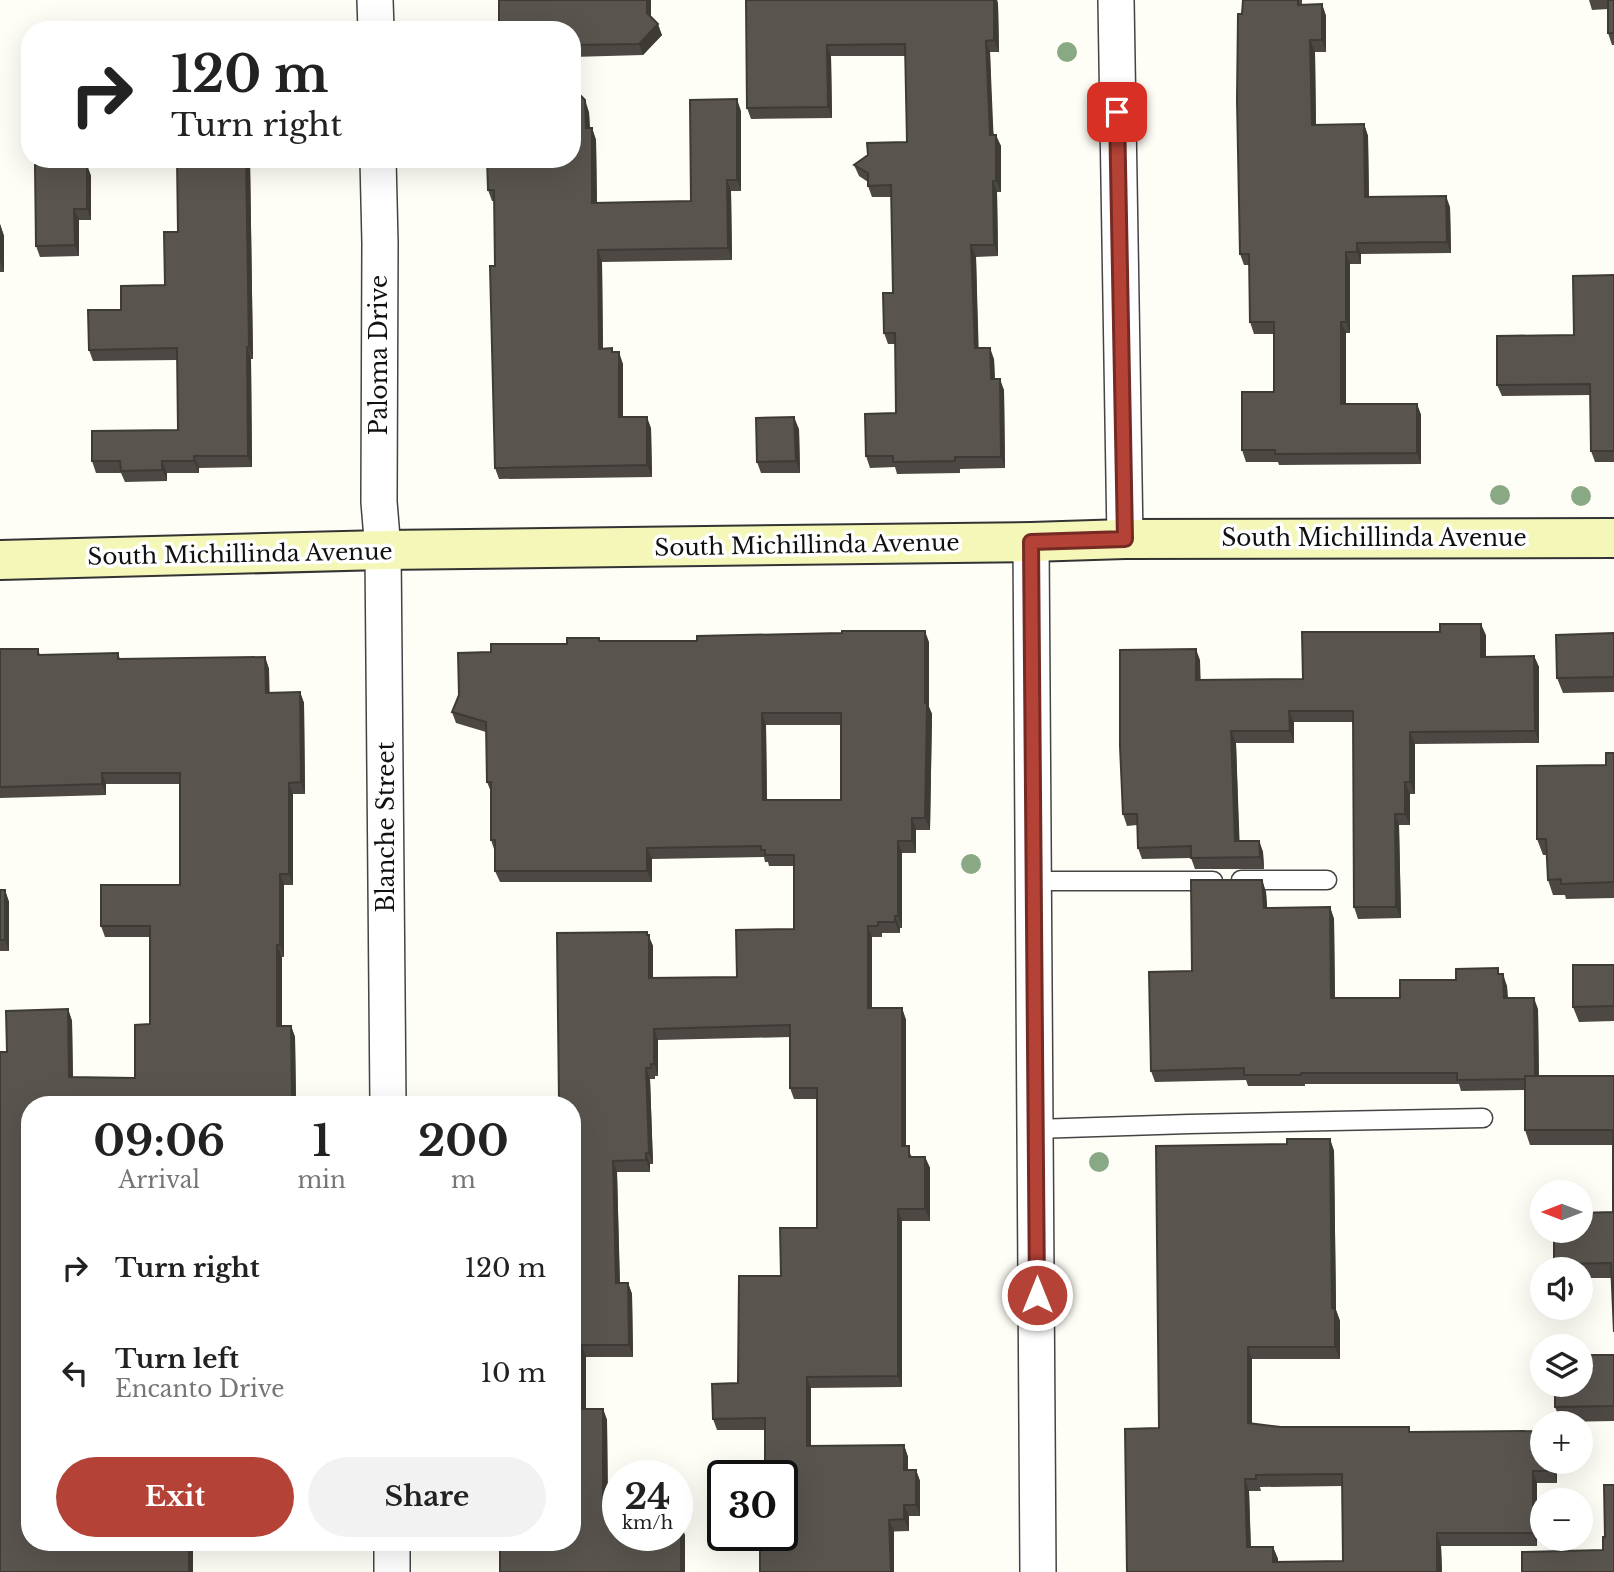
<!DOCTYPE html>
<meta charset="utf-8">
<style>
:root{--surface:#fff;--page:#f2f2f2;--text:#222;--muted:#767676;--accent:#b44236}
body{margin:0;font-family:"Libre Baskerville",serif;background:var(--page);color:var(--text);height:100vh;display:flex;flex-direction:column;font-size:26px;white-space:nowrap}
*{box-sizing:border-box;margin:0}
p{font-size:23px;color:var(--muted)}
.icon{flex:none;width:38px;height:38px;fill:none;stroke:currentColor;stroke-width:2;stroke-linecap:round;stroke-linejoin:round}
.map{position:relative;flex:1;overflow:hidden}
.panel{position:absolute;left:21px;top:1096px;width:560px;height:455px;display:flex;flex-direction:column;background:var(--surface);border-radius:28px;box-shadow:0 7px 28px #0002}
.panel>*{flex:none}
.hud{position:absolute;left:21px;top:21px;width:560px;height:147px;border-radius:28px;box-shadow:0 7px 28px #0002;background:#fff;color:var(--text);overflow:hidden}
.needle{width:46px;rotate:270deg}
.fabs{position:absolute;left:1530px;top:1180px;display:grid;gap:14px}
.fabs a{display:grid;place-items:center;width:63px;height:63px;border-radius:50%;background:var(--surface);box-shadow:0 7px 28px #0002;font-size:35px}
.speed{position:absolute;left:602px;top:1460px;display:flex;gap:14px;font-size:35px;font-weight:700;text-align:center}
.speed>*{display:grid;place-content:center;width:91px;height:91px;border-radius:50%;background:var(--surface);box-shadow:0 7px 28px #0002;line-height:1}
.speed small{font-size:18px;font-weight:400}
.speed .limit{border:4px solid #111;border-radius:10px;background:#fff;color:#111}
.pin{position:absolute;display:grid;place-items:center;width:60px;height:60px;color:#fff;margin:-30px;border-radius:14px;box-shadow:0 4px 10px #0006}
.me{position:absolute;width:77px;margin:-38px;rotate:0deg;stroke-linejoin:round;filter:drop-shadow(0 0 5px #0008)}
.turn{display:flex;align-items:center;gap:24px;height:147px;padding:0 35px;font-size:32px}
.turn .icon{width:91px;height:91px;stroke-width:2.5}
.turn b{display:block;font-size:49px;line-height:60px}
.eta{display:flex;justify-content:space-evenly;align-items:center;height:119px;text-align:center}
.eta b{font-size:42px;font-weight:700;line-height:49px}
.action{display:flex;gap:14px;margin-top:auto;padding:14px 35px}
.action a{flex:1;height:80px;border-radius:42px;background:var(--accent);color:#fff;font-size:28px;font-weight:700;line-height:80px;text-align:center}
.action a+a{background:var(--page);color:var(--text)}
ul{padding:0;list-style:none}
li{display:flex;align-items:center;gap:21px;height:105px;padding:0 35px}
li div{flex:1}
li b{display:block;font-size:26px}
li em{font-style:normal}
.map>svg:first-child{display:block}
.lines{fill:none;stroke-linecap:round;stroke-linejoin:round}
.lane-casing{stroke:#444;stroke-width:21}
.street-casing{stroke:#444;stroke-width:38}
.secondary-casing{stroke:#333;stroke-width:42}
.lane{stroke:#fff;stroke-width:18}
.street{stroke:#fff;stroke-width:35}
.secondary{stroke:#f5f7b8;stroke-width:38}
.tree{fill:#89a984}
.wall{fill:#4d4843;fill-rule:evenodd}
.shaded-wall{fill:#3e3b37}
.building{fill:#59544e;stroke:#3e3b37;stroke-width:2;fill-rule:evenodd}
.route-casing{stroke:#752b23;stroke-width:18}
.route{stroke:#b44236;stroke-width:12}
.labels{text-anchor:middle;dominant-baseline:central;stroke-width:7;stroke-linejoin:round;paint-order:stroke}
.street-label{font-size:23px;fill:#111;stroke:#fff}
</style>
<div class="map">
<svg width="1614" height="1572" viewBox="0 0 1614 1572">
<rect width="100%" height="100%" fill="#fefef6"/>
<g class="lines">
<g class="lane-casing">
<path id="lane" d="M1241,880H1327
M1034,881H1213
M1035,1129L1189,1124L1483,1118"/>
</g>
<g class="street-casing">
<path id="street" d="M375,0L376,30
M1116,0L1125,539
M378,159L380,243L379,502L383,550L388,1104
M1031,542L1038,1572
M392,1542V1572"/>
</g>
<g class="secondary-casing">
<path id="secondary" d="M0,560L383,550L1031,542L1125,539L1614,538"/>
</g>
<use href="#lane" class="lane"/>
<use href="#street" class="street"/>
<use href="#secondary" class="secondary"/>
</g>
<g class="tree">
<circle cx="1067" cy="52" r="10"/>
<circle cx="1500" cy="495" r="10"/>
<circle cx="1581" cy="496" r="10"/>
<circle cx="971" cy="864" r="10"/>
<circle cx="1099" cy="1162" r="10"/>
</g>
<path class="wall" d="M651,0V17L662,35L643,55L572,57V30Z
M746,0H997L998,4L999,52H990L992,128L994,135L1001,146V192H997L998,256L976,257L978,348L994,359L995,379L1004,390L1005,468L960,469V473L897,474L895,467L870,468L866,456L896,413L895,344H888L884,333L893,293L891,197H872L868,186V182L859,176L854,165L907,142L905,56H831L832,118L751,119L747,108Z
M1243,0H1302V5L1322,4L1326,16V52H1315L1316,125L1364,124L1368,136L1369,197L1450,207L1451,253L1361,254V264H1350V333H1346V404H1417L1421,415V464L1279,465L1278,462H1246L1242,450L1274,392V334H1254L1250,322V265H1244L1240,254Z
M1589,0H1614V45H1612L1608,33V9L1592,10Z
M741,111V191H731L732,260L602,262L603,349L612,348L613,352L623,364V417L651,428L652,477L499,479L495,468V266L494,201H492L488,190L589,112L590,128H592L596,140L597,203L691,201Z
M250,159L253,359H251L252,467L199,468V473H167V481L125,482L121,473H96L92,461L178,430L177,360L93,361L89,350L121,310L165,285L178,232Z
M87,165L91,176V220H79V256L40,257L36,246Z
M0,224L4,236V272H0Z
M1614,275V462H1595L1591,451L1590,395L1502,396L1497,385L1574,335Z
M799,429L800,473H761L757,462Z
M1614,633V692L1563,693L1557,678Z
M1486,635V657L1534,656L1539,667V743L1415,744V794H1410V825H1399L1401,918L1358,919L1354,907L1353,722H1294V743H1236L1239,841H1259L1263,852L1264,869H1195L1191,858L1142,859L1138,848L1137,825L1127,826L1123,814L1200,660V680L1303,679Z
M600,641L929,642V707L932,714L930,830H916V853H902V928H900V933H882V937H872V1008H902L906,1020V1146L912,1157H925L930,1168V1221H902V1387L811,1388V1446L904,1445L908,1457V1470H916L920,1481V1516H909V1531L782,1535L765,1430H717L713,1419L738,1383L781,1276L817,1228V1099H794L790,1088V1037L658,1040V1076H655V1079H650L653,1164H650V1172H617L620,1283H628L632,1294L633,1357H586V1409H603L607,1420L608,1507L685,1535V1572L500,1542H483H572L559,1102L647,932L653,946V978L737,977L794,929V866H769L768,862H765L764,857L652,859V882H500L495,871V852L491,840V792L487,782L486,732L456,723L452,712L491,652ZM766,725H841V800H767Z
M0,649H38L40,655L118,653L120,659L265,657L269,669V693L300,692L304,703L305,794H293V885H284V957H282V1026H291L295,1037L296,1104H30V1542H193V1572H0V1052H7L6,1011L68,1009L72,1021L73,1077L135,1078V1025L150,1024V937H105L101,926V885H180V784H106V795L0,798Z
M1614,753V898L1566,899L1565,895H1553L1548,880L1547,855H1543L1537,839L1606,765Z
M1262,880L1266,892L1267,908L1330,907L1334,919L1335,998H1400L1456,980L1500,974L1507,986L1508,998L1538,1009L1539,1076H1614V1332L1612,1278H1580V1269H1556L1554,1264L1613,1212V1145H1530L1525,1130V1090L1461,1091L1459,1084H1305V1086H1248L1246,1080L1155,1082L1151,1071L1192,971Z
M0,890H5L9,902V951H0Z
M1614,965V1021L1579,1022L1573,1007Z
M1330,1139L1334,1151L1336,1310L1340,1321V1359H1252V1424L1281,1427L1411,1432L1557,1461V1483H1537V1546H1441L1442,1572H1127L1159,1428L1287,1144ZM1342,1486L1343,1561L1278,1562V1559L1273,1547H1251L1249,1491H1261L1260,1487Z
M1614,1355V1421L1561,1422L1555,1407Z"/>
<path class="shaded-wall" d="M647,0H651V24L647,13Z
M994,0H997L998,4L999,52L994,40Z
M1322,4L1326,16V52L1322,40Z
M658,24L662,35L643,55L639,44Z
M1310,40L1315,52L1316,136L1312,125Z
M986,41L990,52L994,146L990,135L988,121Z
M827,45L831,56L832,118L828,107Z
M737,99L741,111V191L737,180Z
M585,100L589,112L590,140L586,128Z
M1364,124L1368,136L1369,208L1365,197Z
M592,128L596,140L597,214L592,203Z
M996,135L1001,146V192L996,181Z
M246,159H250L253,359L249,347Z
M87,165L91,176V220L87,209Z
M727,180L731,191L732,260L728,248Z
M993,181L997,192L998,256L994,245Z
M1446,196L1450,207L1451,253L1447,242Z
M74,209L79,220V256L75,245Z
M0,224L4,236V272L0,261Z
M1357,243L1361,254V264L1357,252Z
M971,245L976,257L979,360L975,348Z
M598,250L602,262L603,360L599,349Z
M1346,252L1350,264V333L1346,322Z
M1341,322L1346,333V415L1341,404Z
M247,347L251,359L252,467L248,456Z
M990,348L994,359L995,390L991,379Z
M619,352L623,364V429L619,417Z
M1000,379L1004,390L1005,468L1001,457Z
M1417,404L1421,415V464L1417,453Z
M647,417L651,428L652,477L647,465Z
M794,417L799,429L800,473L796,461Z
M194,456L199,468V473L194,461Z
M162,461L167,473V481L162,470Z
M1481,624L1486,635V668L1481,657Z
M925,631L929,642V707L932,714L930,830L925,818Z
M1196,649L1200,660L1201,692L1196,680Z
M1534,656L1539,667V743L1535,731Z
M265,657L269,669L270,705L266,693Z
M300,692L304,703L305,794L301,782Z
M1289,711L1294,722V743L1290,731Z
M762,713L766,725L767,812L763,800Z
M1231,731L1236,743L1240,853L1235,841Z
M1410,732L1415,744V794L1410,782Z
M102,773L106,784V795L102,784Z
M1405,782L1410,794V825L1405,814Z
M289,783L293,794V885L289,874Z
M1395,814L1399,825L1401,918L1396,907Z
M912,818L916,830V853L912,841Z
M898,841L902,853V928L898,916Z
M1259,841L1263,852L1264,869L1260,857Z
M647,848L652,859V882L647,871Z
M280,874L284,885V957L280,945Z
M1262,880L1266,892L1268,919L1264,908Z
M5,890L9,902V951L5,940Z
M1330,907L1334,919L1335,1009L1331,998Z
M895,916L900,928V933L895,922Z
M868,926L872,937V1020L868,1008Z
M647,932L653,946V990L649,978Z
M277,945L282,957V1038L277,1026Z
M1503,974L1507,986L1508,1009L1504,998Z
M1534,998L1538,1009L1539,1090L1535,1079Z
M902,1008L906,1020V1158L902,1146Z
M68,1009L72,1021L73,1089L69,1077Z
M291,1026L295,1037L296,1104H292Z
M654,1029L658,1040V1076L654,1064Z
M646,1068L650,1079L653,1164L649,1153Z
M1330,1139L1334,1151L1336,1310L1340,1321V1359L1335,1347L1332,1308Z
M646,1153L650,1164V1172L646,1160Z
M925,1157L930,1168V1221L925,1209Z
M613,1161L617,1172L620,1294L616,1283Z
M898,1209L902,1221V1387L898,1376Z
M628,1283L632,1294L633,1357L629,1345Z
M582,1345L586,1357V1420L582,1409Z
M1248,1347L1252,1359V1436L1248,1423Z
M807,1377L811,1388V1457L807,1446Z
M603,1409L607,1420L608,1518L603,1507Z
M904,1445L908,1457V1481L904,1470Z
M1553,1461H1557V1483L1553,1471Z
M916,1470L920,1481V1516L916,1505Z
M1533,1471L1537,1483V1546L1533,1533Z
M1245,1479L1249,1491L1251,1559L1247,1547Z
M904,1505L909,1516V1531L904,1519Z
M889,1520L894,1531V1572H891Z
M681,1524L685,1535V1572H681Z
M1437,1533L1441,1546L1442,1572H1437Z
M189,1542H193V1572H189Z
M1273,1547L1278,1559V1572L1273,1562Z"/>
<path class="building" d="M499,0H647V13L658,24L639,44L572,45V30H499Z
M746,0H994V40L986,41L990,135H996V181H993L994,245H971L975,348H990L991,379H1000L1001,457H955V461L893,462V456H866L865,414L896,413L895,333H884L883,293H893L891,185L868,186V173L854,165L868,155L867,143L907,142L905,44L827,45L828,107L747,108Z
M1243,0H1298V5L1322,4V40H1310L1312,125L1364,124L1365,197L1446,196L1447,242L1357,243V252H1346V322H1341V404H1417V453L1275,454V450H1242V392H1274V322H1250L1249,254H1240L1237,100L1238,14H1242Z
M1608,0H1614V33H1608Z
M572,87L585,100L586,128H592V203L691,201L690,100L737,99V180H727L728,248L598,250L599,349L612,348V352H619V417H647V465L495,468L490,266H495L494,190H488L487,159H572Z
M177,159H246L249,347H247L248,456H194V461H162V470L121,471L120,461H92V431L178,430L177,348L89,350L88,310H121V286L165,285L164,232H178Z
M35,165H87V209H74L75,245L36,246Z
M1614,275V451H1591L1590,384L1497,385V336L1574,335L1573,276Z
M794,417L796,461L757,462L756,418Z
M1440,624H1481V657L1534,656L1535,731L1410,732V782H1405V814H1395L1396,907H1354L1353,711H1289L1290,731H1231L1235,841H1259L1260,857L1191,858V846L1138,848L1137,814H1123L1120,746V650L1196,649V680L1303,679L1302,632H1440Z
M842,631H925V703H927L925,818H912V841H898V916H895V922H878V926H868V1008H902V1146H909V1157H925V1209H898V1376L807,1377V1446L904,1445V1470H916V1505H904V1519L889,1520L891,1572H760V1535H782V1475H765V1418L713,1419L712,1384L738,1383L739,1276H781L780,1228H817V1088H790V1025L654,1029V1064H651V1068H646L649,1153H646V1160L613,1161L616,1283H628L629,1345H582V1409H603V1507H618V1535H677V1524H681V1572H500V1542H572V1104H491L559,1102L557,933L647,932V935H649V978L737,977L736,930L794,929V855H765V850H761V846L647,848V871H495V840H491V782H487L486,722L452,712L459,695L458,653L491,652V644H567V638H599V641H697V636L842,633ZM762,713H841V800H763Z
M1614,633V677L1557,678L1556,635Z
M0,649H38V655L118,653V659L265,657L266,693L300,692L301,782L289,783V874H280V945H277V1026H291L292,1104H30V1542H189V1572H0V1052H7L6,1011L68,1009L69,1077L135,1078V1025L150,1024V926H101V885H180V773H102V784L0,787Z
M1606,753H1614V882L1561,884V879L1548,880L1546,839H1537V766L1606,765Z
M1191,880H1262L1264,908L1330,907L1331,998H1400V980H1456V969L1498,968V974H1503L1504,998H1534L1535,1076H1525V1079L1457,1080V1073H1301V1075H1244V1068L1151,1071L1149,972L1192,971Z
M0,890H5V940H0Z
M1573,965H1614V1006L1573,1007Z
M1525,1076H1614V1332L1611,1263L1554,1264V1230H1580V1213L1613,1212V1130H1525Z
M1287,1139H1330L1332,1308L1335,1309V1347H1248V1423L1281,1427H1409V1432L1542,1431V1461H1553V1471H1533V1533H1437V1572H1127L1125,1429L1159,1428L1156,1146L1287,1144ZM1342,1474L1343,1561L1273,1562V1547H1247L1245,1479H1256V1475Z
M1580,1355H1614V1406L1555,1407V1384H1580Z
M1604,1485H1614V1572H1522V1552L1603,1550V1537H1605Z"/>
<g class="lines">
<g class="route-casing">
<path id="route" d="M1037,1295L1031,542L1125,539L1117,112"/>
</g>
<use href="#route" class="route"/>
</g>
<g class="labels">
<g class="street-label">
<text transform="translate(379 355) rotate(-90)">Paloma Drive</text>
<text x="1374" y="538">South Michillinda Avenue</text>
<text transform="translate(807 545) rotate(-1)">South Michillinda Avenue</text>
<text transform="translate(240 554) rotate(-1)">South Michillinda Avenue</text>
<text transform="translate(386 827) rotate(-90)">Blanche Street</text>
</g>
</g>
</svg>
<div class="fabs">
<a><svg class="needle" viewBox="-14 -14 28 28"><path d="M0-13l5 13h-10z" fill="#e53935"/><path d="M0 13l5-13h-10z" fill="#767676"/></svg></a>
<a><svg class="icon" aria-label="sound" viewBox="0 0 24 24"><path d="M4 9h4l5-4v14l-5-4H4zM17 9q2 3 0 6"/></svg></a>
<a><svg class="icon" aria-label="layers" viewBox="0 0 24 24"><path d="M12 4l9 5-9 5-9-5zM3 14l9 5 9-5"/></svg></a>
<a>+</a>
<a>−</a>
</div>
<div class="speed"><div>24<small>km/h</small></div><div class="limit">30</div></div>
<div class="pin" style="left:1117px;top:112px;background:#d93025"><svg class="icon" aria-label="arrive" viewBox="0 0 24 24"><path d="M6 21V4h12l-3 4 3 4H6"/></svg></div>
<svg class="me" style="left:1037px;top:1295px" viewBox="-20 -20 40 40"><circle r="17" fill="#b44236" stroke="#fff" stroke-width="3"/><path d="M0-11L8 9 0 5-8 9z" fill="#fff"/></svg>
<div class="hud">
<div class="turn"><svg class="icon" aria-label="right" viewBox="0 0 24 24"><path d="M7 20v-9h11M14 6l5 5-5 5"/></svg><div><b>120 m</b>Turn right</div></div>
</div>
<section class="panel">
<div class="eta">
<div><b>09:06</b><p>Arrival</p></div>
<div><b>1</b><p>min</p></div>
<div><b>200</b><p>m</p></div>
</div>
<ul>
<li><svg class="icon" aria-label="right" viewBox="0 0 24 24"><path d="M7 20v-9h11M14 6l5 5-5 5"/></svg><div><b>Turn right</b></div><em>120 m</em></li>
<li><svg class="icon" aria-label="left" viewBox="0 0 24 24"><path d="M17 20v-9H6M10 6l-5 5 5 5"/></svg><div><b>Turn left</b><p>Encanto Drive</p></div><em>10 m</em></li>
</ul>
<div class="action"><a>Exit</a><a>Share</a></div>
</section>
</div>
